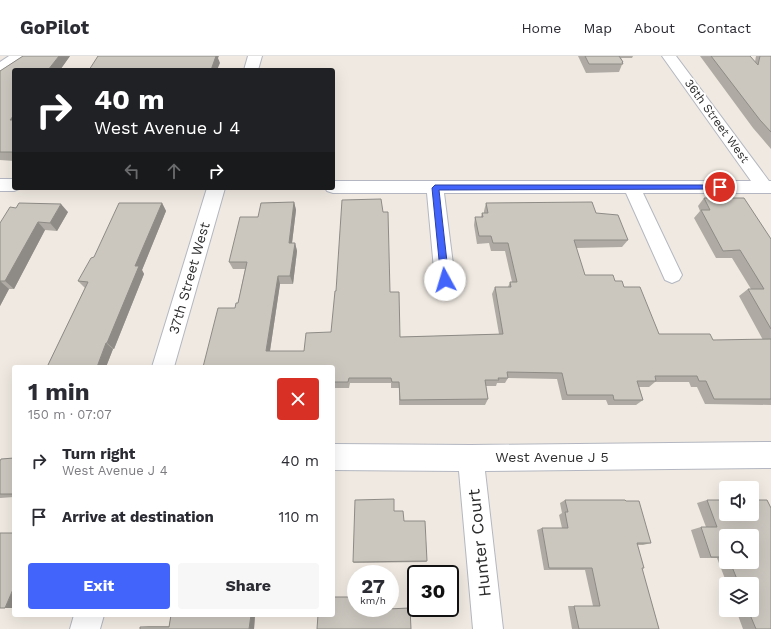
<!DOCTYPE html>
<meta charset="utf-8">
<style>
:root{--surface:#fff;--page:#f7f7f7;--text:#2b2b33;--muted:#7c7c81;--line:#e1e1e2;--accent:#4264fb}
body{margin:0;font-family:"Work Sans",sans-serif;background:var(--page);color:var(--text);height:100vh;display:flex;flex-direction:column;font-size:15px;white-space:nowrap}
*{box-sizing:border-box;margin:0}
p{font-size:13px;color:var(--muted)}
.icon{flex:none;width:22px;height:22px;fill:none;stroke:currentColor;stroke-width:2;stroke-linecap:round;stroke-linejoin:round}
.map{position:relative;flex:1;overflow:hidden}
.panel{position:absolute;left:12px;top:309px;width:323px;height:252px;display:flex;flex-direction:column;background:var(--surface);border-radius:4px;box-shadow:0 4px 16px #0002}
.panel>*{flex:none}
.banner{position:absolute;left:12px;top:12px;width:323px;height:122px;border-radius:4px;box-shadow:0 4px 16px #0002;background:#202124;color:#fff;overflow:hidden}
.buttons{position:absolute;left:719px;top:425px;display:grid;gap:8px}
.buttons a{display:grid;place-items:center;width:40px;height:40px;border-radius:4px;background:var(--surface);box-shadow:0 4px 16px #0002;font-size:20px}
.speed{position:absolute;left:347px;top:509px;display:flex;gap:8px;font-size:20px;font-weight:700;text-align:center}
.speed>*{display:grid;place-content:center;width:52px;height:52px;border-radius:50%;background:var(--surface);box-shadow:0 4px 16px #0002;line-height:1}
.speed small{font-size:10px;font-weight:400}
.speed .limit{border:2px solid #111;border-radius:6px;background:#fff;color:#111}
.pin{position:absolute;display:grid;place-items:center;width:34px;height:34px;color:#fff;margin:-17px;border:2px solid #fff;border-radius:50%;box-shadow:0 1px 4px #0007}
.me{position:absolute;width:44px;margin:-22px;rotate:354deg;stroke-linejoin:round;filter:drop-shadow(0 0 3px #0008)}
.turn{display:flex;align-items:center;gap:14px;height:84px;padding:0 16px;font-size:18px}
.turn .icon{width:52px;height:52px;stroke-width:2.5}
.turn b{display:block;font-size:28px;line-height:34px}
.lanes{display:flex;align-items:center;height:38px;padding:0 16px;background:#0003;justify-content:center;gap:20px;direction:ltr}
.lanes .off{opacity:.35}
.round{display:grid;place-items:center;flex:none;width:42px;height:42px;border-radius:4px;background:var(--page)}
.overview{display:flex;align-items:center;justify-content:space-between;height:68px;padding:0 16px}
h1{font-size:24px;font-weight:700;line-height:30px}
.primary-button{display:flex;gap:8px;margin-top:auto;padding:8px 16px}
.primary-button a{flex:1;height:46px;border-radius:4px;background:var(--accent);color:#fff;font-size:16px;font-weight:700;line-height:46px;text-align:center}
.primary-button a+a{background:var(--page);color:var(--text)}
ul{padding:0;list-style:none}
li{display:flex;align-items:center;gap:12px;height:56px;padding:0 16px}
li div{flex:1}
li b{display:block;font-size:15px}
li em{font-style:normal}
header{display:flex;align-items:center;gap:24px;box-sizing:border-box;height:56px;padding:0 20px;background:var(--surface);border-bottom:1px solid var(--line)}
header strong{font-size:19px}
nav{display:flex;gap:22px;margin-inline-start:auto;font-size:14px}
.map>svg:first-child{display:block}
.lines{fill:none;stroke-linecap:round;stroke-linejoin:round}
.minor-casing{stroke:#b4b7c1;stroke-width:2}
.minor{fill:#fff;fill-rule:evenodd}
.wall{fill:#afaba4;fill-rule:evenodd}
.shaded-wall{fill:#8e8b86}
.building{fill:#cbc7bf;stroke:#8e8b86}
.route{fill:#4264fb;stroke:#2b41a3}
.labels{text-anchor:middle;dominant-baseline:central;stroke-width:4;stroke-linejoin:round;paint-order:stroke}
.far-street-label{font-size:12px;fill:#2e2e2e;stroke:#fff}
.street-label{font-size:14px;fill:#2e2e2e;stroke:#fff}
.near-street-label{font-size:17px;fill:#2e2e2e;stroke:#fff}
</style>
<header>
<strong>GoPilot</strong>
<nav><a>Home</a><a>Map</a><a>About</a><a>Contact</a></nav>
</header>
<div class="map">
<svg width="771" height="573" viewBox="0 0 771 573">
<rect width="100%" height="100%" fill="#efe9e1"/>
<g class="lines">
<g class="minor-casing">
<path id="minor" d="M9,0H25L5,15L0,16V6Z
M248,0H262L258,14H244Z
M662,0H676L769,125H771V137H643L682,219L679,224L672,227L665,224L626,137H444L455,224L452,230L445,232L438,230L435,224L427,137H333L327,135L325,132H333V125H751Z
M0,123H14V132H21L14,135H0Z
M207,132H225L174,311H152Z
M771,386V412L485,415L503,573H473L459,415L333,414V388L471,389Z
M74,559H104L100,573H70Z"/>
</g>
<use href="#minor" class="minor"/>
</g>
<path class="wall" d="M23,0H70L60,14H14V105L0,104V15Z
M578,0H633L632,2H621L623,6L619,16L586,17Z
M700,0H750L755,6L756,0H771V93L753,72Z
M704,142L771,183V349L705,348L697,331H691L689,326H655L649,331H639L643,344L636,349H608L606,344H562L557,323L508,322L505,327H497L496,330H486L488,343L485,349H399V332H391V327H350L349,332H333V311H203L238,247L245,213H233L229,206L258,161L294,146L296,154L292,187H295L297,195L293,228H280L270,295H304L390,236L400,281L499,278L492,238L495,231H508L510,226H512L505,195H491L489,187L477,188L474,169L475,161H481L482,157H484V155L486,147L596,157L628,184L622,191L576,192L585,219L615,225L624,231L659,278L713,284H763L739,240L748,233H751L732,202H716L694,162L700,155L698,150Z
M162,147L166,155L142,214L144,218L114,293H113L106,311H47L85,232L78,225Z
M68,156L57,175L45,174L14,233H9L0,250V167Z
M14,402V441L0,442V405Z
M565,444L626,445L651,487L643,489H637L642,513L659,573H572L568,550H593L585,514H544L537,474L542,472H562L559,459L562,457L560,447Z
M707,444H726V458H752V444H767L771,452V573H743L736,554H752V528H727L717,502H700L691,474L701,471H706L697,447ZM726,480H752V506H726Z
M394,455L404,465L427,505L426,506L354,507L353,506Z
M171,559H255L254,573L140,571L149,570H169Z"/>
<path class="shaded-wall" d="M59,0H70L60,14H48Z
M215,0H219L218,2L220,7L217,14H211Z
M14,59V69L10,64Z
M294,146L296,154L291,195L289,187Z
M162,147L166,155L142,214L144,218L114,293L107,287L135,210Z
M61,148L68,156L57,175L50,167Z
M38,166L45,174L14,233L5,225Z
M295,187L297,195L293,228L290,220Z
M278,220L280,228L269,301L266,295Z
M0,225L9,233L0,250Z
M106,287L113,293L106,311H97Z
M14,531V552H5Z
M251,559H255L254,573H249Z"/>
<path class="building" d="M23,0H59L48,14H14V59L10,64H14V96H0V15Z
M98,0H216L211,14H89Z
M585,0H619L623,6H622L623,8H589Z
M711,0H750L758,9L760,0H771V76L760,64Z
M704,142H744L771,183V273L748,233H764L740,194L723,195L701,154H710Z
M381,143L383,156H388L390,236H399L400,281L503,278L495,231H511L510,226H517L508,187H493L491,180H479L475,161H483L482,157H488L486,147L592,146L596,157L618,159L628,184H574L585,219H613L615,225H622L624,231H640L659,278H710L713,284L771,283V343H714L706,325H699L697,320H655L656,325H637L643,344H614L613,339H567L562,317L507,316L508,322H498L499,324H485L488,343L400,344L399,326H392L391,322H349L348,326H333V311H203L218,252H235L236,247H238L247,206H229L240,161H258L261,147L294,146L289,187H295L290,220H278L266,295H304L306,277L331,276L335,235H336L342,144Z
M19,147L61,148L50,167L38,166L5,225H0V226V167L10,151L16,152Z
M119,147H162L135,210H139L107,287H106L97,311H47L88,226L78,225L91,202L94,201Z
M14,402V438H0V405L1,403Z
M394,443V455H403L404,465H425L427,505L353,506L355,444Z
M565,444H625L626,445H639L651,487H637L644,512H642L659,573H579L574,550H600L592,512H549L542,472H568L565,456H568Z
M707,444H726V458H752V444H767L771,452V573H756L748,554H752V528H739L730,506H752V480H726V501H711L701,471H717Z
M0,477H14V531L5,552H0Z
M333,541H356V552H387V553L410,552L411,573H317L318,559H333Z
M171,559H251L249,573H140V571H169Z"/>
<path class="route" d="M435,129H720L724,131L720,133L439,134L449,224L445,227L441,224L432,132Z"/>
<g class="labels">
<g class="far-street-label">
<text transform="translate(717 65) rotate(54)">36th Street West</text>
</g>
<g class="street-label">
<text transform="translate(189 222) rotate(-74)">37th Street West</text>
<text x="552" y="401">West Avenue J 5</text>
</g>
<g class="near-street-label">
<text transform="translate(479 487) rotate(-96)">Hunter Court</text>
</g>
</g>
</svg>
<div class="buttons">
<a><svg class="icon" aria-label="sound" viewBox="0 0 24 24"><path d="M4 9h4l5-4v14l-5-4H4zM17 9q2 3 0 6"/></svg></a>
<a><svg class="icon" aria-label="search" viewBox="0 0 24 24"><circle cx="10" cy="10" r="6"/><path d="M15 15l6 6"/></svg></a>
<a><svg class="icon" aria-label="layers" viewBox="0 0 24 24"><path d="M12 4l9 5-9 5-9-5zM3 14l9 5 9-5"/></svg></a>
</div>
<div class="speed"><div>27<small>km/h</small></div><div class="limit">30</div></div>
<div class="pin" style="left:720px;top:131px;background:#d93025"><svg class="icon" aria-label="arrive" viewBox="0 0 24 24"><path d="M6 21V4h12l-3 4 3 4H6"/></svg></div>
<svg class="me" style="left:445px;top:224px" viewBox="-20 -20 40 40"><circle r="19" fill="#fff"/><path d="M0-13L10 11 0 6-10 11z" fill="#4264fb"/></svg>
<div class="banner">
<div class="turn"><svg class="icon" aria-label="right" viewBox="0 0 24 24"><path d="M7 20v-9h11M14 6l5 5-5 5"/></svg><div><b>40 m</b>West Avenue J 4</div></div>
<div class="lanes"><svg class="icon off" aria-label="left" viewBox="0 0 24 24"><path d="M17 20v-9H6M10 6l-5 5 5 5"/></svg><svg class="icon off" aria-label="ahead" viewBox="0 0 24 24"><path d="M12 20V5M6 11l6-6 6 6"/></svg><svg class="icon" aria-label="right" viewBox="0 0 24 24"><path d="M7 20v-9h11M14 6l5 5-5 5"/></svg></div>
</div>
<section class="panel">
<div class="overview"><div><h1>1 min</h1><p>150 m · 07:07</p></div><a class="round" style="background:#d93025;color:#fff"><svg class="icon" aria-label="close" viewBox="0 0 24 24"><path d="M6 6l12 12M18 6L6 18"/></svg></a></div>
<ul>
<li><svg class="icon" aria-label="right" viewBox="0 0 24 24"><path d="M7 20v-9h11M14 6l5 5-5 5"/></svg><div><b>Turn right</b><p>West Avenue J 4</p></div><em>40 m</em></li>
<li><svg class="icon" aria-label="arrive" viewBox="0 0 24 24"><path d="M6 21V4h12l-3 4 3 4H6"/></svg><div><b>Arrive at destination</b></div><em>110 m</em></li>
</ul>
<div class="primary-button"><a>Exit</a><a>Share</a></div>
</section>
</div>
